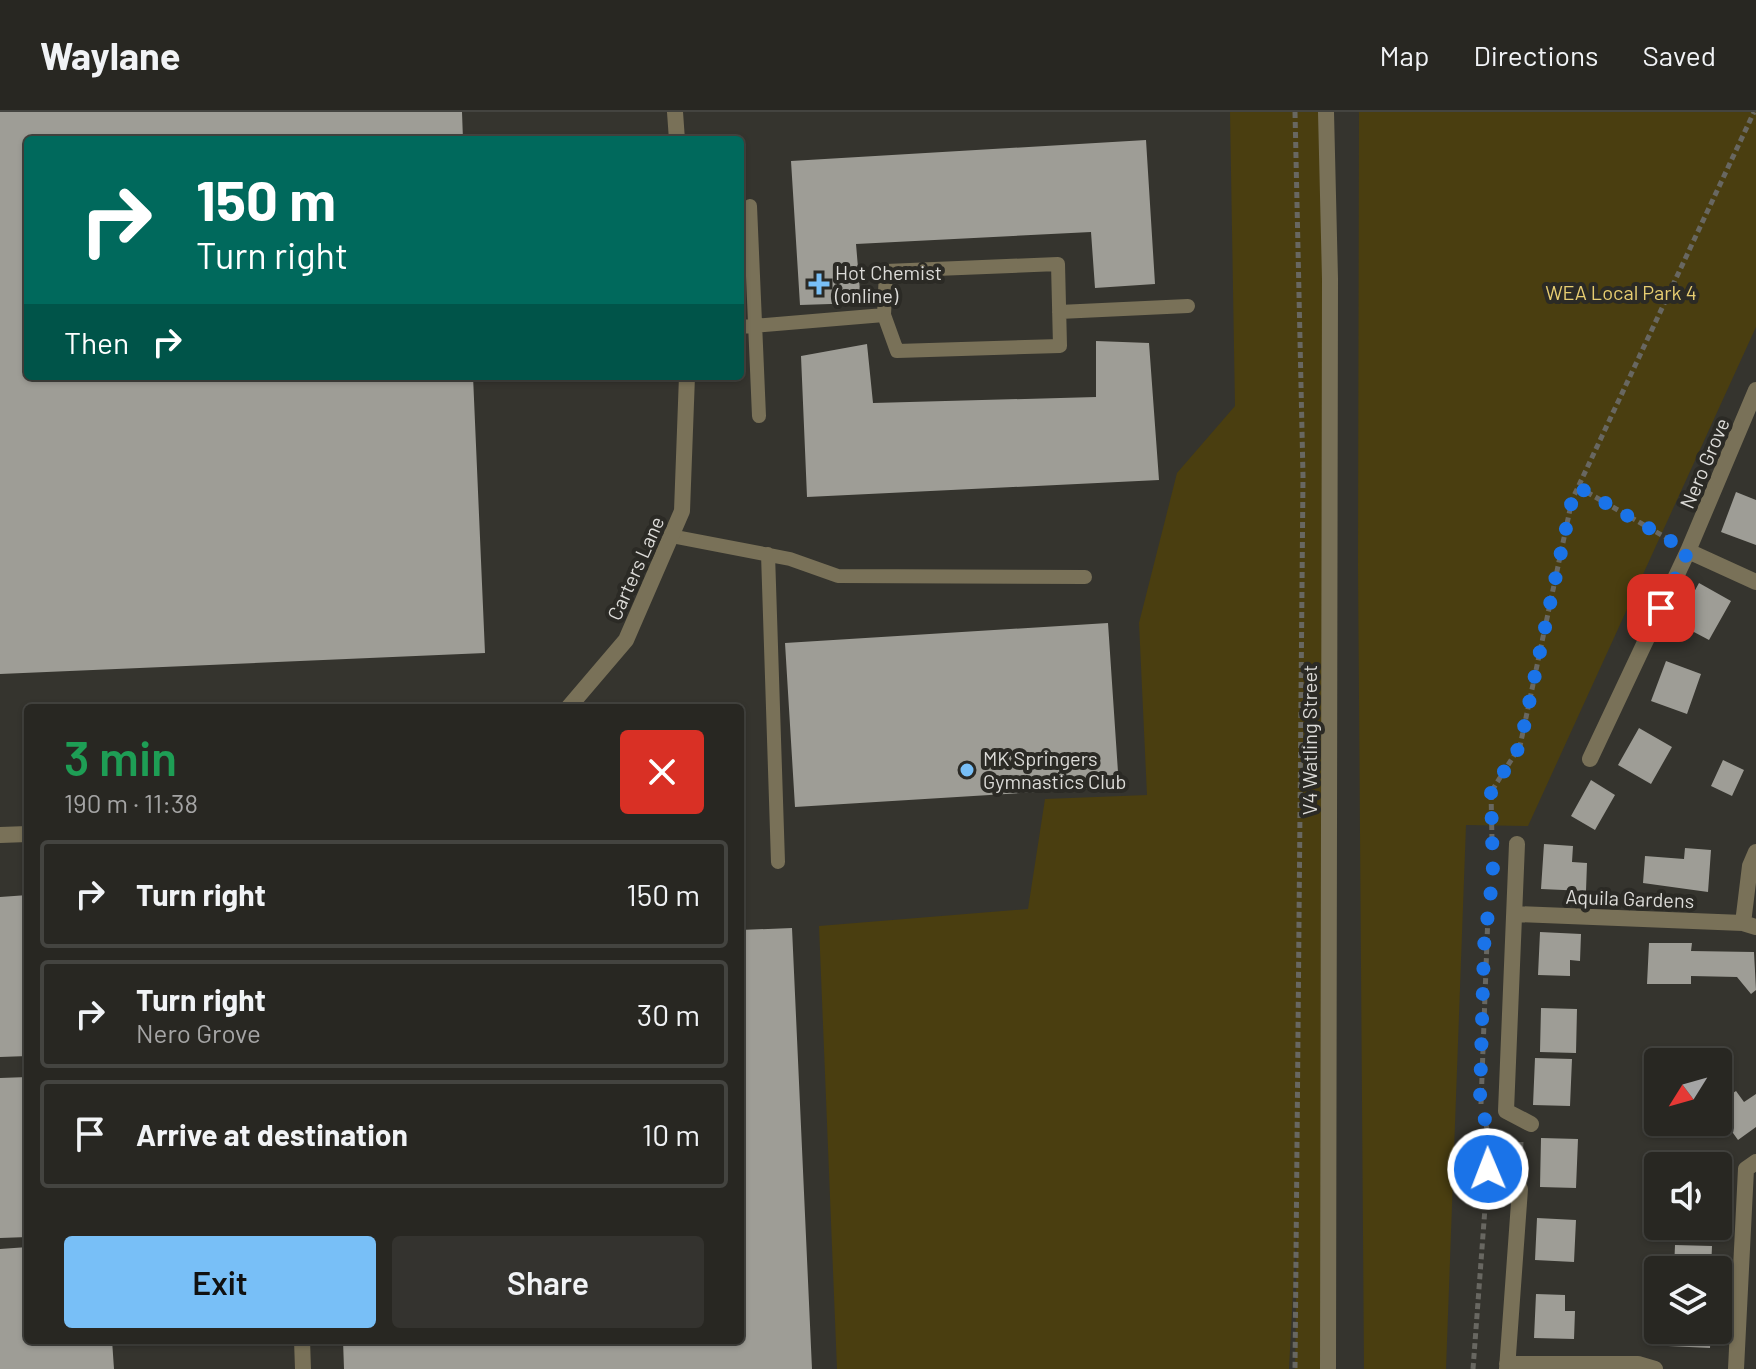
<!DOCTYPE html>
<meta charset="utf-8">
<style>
:root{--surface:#282722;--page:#34332f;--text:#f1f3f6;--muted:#a5a5a5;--line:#444440;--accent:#78bff7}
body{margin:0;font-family:Barlow,sans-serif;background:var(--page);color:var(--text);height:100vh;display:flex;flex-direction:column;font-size:30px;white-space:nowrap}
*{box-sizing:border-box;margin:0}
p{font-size:26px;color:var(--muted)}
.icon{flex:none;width:44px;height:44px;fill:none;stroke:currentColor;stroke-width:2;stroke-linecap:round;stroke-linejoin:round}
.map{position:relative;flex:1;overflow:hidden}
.side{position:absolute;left:24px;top:592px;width:720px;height:640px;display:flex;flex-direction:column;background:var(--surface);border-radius:8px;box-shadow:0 2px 6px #0004,0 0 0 2px var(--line)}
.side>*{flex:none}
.banner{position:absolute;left:24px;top:24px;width:720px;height:244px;border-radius:8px;box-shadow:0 2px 6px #0004,0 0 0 2px var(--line);background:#00695c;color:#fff;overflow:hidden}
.needle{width:52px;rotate:233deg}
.controls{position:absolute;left:1644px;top:936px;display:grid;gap:16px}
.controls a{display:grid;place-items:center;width:88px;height:88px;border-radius:8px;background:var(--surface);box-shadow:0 2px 6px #0004,0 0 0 2px var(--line);font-size:40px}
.pin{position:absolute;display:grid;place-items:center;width:68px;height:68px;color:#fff;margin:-34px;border-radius:16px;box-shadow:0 4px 12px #0006}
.me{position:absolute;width:88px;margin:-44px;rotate:359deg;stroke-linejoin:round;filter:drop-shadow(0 0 6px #0008)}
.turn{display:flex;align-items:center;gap:28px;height:168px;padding:0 40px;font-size:36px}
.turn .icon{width:104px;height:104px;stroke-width:2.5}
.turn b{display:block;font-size:56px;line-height:68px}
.then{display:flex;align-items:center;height:76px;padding:0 40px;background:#0003;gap:16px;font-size:30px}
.round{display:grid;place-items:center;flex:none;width:84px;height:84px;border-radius:8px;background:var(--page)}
.head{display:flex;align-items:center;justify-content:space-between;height:136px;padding:0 40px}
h1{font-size:48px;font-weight:600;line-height:60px;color:#1e9e55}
.button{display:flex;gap:16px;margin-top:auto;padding:16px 40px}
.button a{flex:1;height:92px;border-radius:8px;background:var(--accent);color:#111;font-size:32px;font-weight:600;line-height:92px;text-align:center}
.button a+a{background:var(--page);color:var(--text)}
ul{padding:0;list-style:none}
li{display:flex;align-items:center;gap:24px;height:108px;margin:0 16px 12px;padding:0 24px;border:4px solid var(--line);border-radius:8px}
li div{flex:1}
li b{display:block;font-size:30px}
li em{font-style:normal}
header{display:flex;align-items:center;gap:48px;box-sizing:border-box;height:112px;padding:0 40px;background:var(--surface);border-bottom:2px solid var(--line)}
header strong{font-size:38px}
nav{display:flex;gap:44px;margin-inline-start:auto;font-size:28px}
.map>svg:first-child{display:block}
.green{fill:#4a3e10}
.building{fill:#9e9d96}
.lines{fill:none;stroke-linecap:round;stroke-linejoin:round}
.path{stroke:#686761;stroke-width:5;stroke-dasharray:6 4;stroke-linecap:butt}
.service{stroke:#797158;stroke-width:14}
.minor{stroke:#797158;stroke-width:16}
.tertiary{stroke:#797158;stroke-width:16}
.route{stroke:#1a73e8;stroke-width:14;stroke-dasharray:0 25.2}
.poi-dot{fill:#78bff7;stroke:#2b2a25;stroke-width:3}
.labels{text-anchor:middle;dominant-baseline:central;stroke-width:8;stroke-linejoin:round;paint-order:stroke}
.poi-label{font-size:20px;fill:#dcdbd8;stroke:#2b2a25;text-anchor:start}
.park-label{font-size:20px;fill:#e7cd71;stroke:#2b2a25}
.street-label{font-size:20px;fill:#dcdbd8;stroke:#2b2a25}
</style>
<header>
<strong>Waylane</strong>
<nav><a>Map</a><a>Directions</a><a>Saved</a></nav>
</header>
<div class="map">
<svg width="1756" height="1257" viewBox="0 0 1756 1257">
<rect width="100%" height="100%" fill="#35342e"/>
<path class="green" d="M1230,0H1326L1328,1257H1295L1297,1105L1289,1257H837L819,814L1028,797L1045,687L1147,683L1139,511L1177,361L1235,294Z
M1359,0H1756V215L1528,714L1466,713L1446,1257H1364L1358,453Z"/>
<path class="building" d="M0,0H462L463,28H28V264H473L485,541L0,562Z
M1146,28L1155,172L1095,176L1091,120L856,132L861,191L800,193L791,49Z
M1096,229L1149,231L1159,368L807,385L801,244L867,232L873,291L1096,285Z
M1736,380L1756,388V433L1721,420Z
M1699,471L1731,489L1709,528L1677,511Z
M1108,511L1119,675L795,695L785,531Z
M1666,549L1701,562L1687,602L1651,589Z
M1639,616L1672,635L1651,672L1618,653Z
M1723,648L1744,658L1732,684L1711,674Z
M1591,668L1615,683L1595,718L1571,704Z
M1544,732L1573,734L1572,750L1587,751L1586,779L1541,777Z
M1685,736L1711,738L1708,780L1643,771L1645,744L1684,747Z
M28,783V944L0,945V785Z
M792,816L812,1257H344L343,1228H740V818Z
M1540,820L1581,822L1580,849L1570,848V864L1538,863Z
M1649,831H1692L1691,839L1754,840L1756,878L1751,882L1737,865L1691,864V872H1647Z
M1541,896L1577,897L1576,941L1540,940Z
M1535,946L1572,947L1570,994L1533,993Z
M28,965V1125L0,1126V966Z
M1658,972V1000L1645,981Z
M1736,979L1744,990L1756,982V1015L1738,1028L1718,1000V991Z
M1541,1026L1578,1027L1576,1076L1540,1075Z
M1537,1106L1576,1108L1574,1150L1535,1148Z
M1675,1133L1712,1134L1711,1158H1674Z
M28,1135V1228H112L114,1257H0V1137Z
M1536,1182L1565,1183V1199H1575L1574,1227L1534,1226Z
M1669,1218H1711L1710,1236L1668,1234Z"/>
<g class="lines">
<path class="path" d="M1295,0L1303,364L1295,1257
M1578,375L1670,428
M1492,728L1491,680L1520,634L1572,388L1754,0
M1481,992L1488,802
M1520,1056L1521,1030
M1473,1257L1490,1029L1486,1013"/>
<path class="service" d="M750,94L759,304
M1058,152L1060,234L897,239L884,203L886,159Z
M1059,200L1188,194
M740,215L884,203
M671,424L790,447L838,464L1085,465
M768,442L778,750"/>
<path class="minor" d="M675,0L677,28
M1688,439L1756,470
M568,596L626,528L682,399L687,264
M1590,647L1688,439L1756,278
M0,723L28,722
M1517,732L1506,999L1531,1012
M1515,802L1743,811L1756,815
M1743,811L1750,754L1756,740
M302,1228L303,1257
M1507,1252H1638L1655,1257
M1507,1257L1520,1077
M1736,1257L1746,1057L1756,1050"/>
<path class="tertiary" d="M1326,0L1330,167L1328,1257"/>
</g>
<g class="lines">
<path class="route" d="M1488,1057L1490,1029L1480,987L1484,834L1493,762L1491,680L1520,634L1572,388L1578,375L1688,439L1661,496"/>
</g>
<g class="poi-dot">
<path d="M815 160h8v8h8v8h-8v8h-8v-8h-8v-8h8z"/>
<circle cx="967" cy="658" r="8"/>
</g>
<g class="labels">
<g class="poi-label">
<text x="835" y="160">Hot Chemist<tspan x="835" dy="23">(online)</tspan></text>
<text x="983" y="646">MK Springers<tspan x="983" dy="23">Gymnastics Club</tspan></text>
</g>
<g class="park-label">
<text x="1621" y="180">WEA Local Park 4</text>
</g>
<g class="street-label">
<text transform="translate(1704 351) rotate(-67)">Nero Grove</text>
<text transform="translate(635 456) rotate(-66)">Carters Lane</text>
<text transform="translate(1309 628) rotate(-90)">V4 Watling Street</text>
<text transform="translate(1630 786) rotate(2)">Aquila Gardens</text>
</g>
</g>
</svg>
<div class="controls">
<a><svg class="needle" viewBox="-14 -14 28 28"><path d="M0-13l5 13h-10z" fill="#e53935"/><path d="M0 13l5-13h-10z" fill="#a5a5a5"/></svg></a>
<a><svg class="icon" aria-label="sound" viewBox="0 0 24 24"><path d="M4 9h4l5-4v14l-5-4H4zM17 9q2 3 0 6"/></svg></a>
<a><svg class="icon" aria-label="layers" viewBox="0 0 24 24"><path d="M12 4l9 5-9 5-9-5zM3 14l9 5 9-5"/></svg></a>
</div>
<div class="pin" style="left:1661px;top:496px;background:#d93025"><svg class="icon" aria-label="arrive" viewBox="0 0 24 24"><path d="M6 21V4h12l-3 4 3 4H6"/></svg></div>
<svg class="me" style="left:1488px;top:1057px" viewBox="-20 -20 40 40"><circle r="17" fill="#1a73e8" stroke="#fff" stroke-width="3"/><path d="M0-11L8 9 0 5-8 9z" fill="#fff"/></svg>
<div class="banner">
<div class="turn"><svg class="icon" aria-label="right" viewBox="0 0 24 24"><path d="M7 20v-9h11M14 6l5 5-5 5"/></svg><div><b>150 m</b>Turn right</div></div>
<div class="then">Then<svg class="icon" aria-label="right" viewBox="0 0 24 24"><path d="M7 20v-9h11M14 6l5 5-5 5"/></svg></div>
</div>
<section class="side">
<div class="head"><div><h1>3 min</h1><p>190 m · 11:38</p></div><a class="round" style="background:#d93025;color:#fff"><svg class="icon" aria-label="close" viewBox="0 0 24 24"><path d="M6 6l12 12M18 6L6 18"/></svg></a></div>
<ul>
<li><svg class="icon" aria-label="right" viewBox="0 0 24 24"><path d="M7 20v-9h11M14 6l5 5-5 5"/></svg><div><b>Turn right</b></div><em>150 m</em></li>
<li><svg class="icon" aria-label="right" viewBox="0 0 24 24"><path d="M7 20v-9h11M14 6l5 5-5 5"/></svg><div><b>Turn right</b><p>Nero Grove</p></div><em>30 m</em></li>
<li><svg class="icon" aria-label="arrive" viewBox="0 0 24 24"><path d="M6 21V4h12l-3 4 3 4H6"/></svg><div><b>Arrive at destination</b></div><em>10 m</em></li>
</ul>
<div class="button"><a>Exit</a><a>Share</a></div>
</section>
</div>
